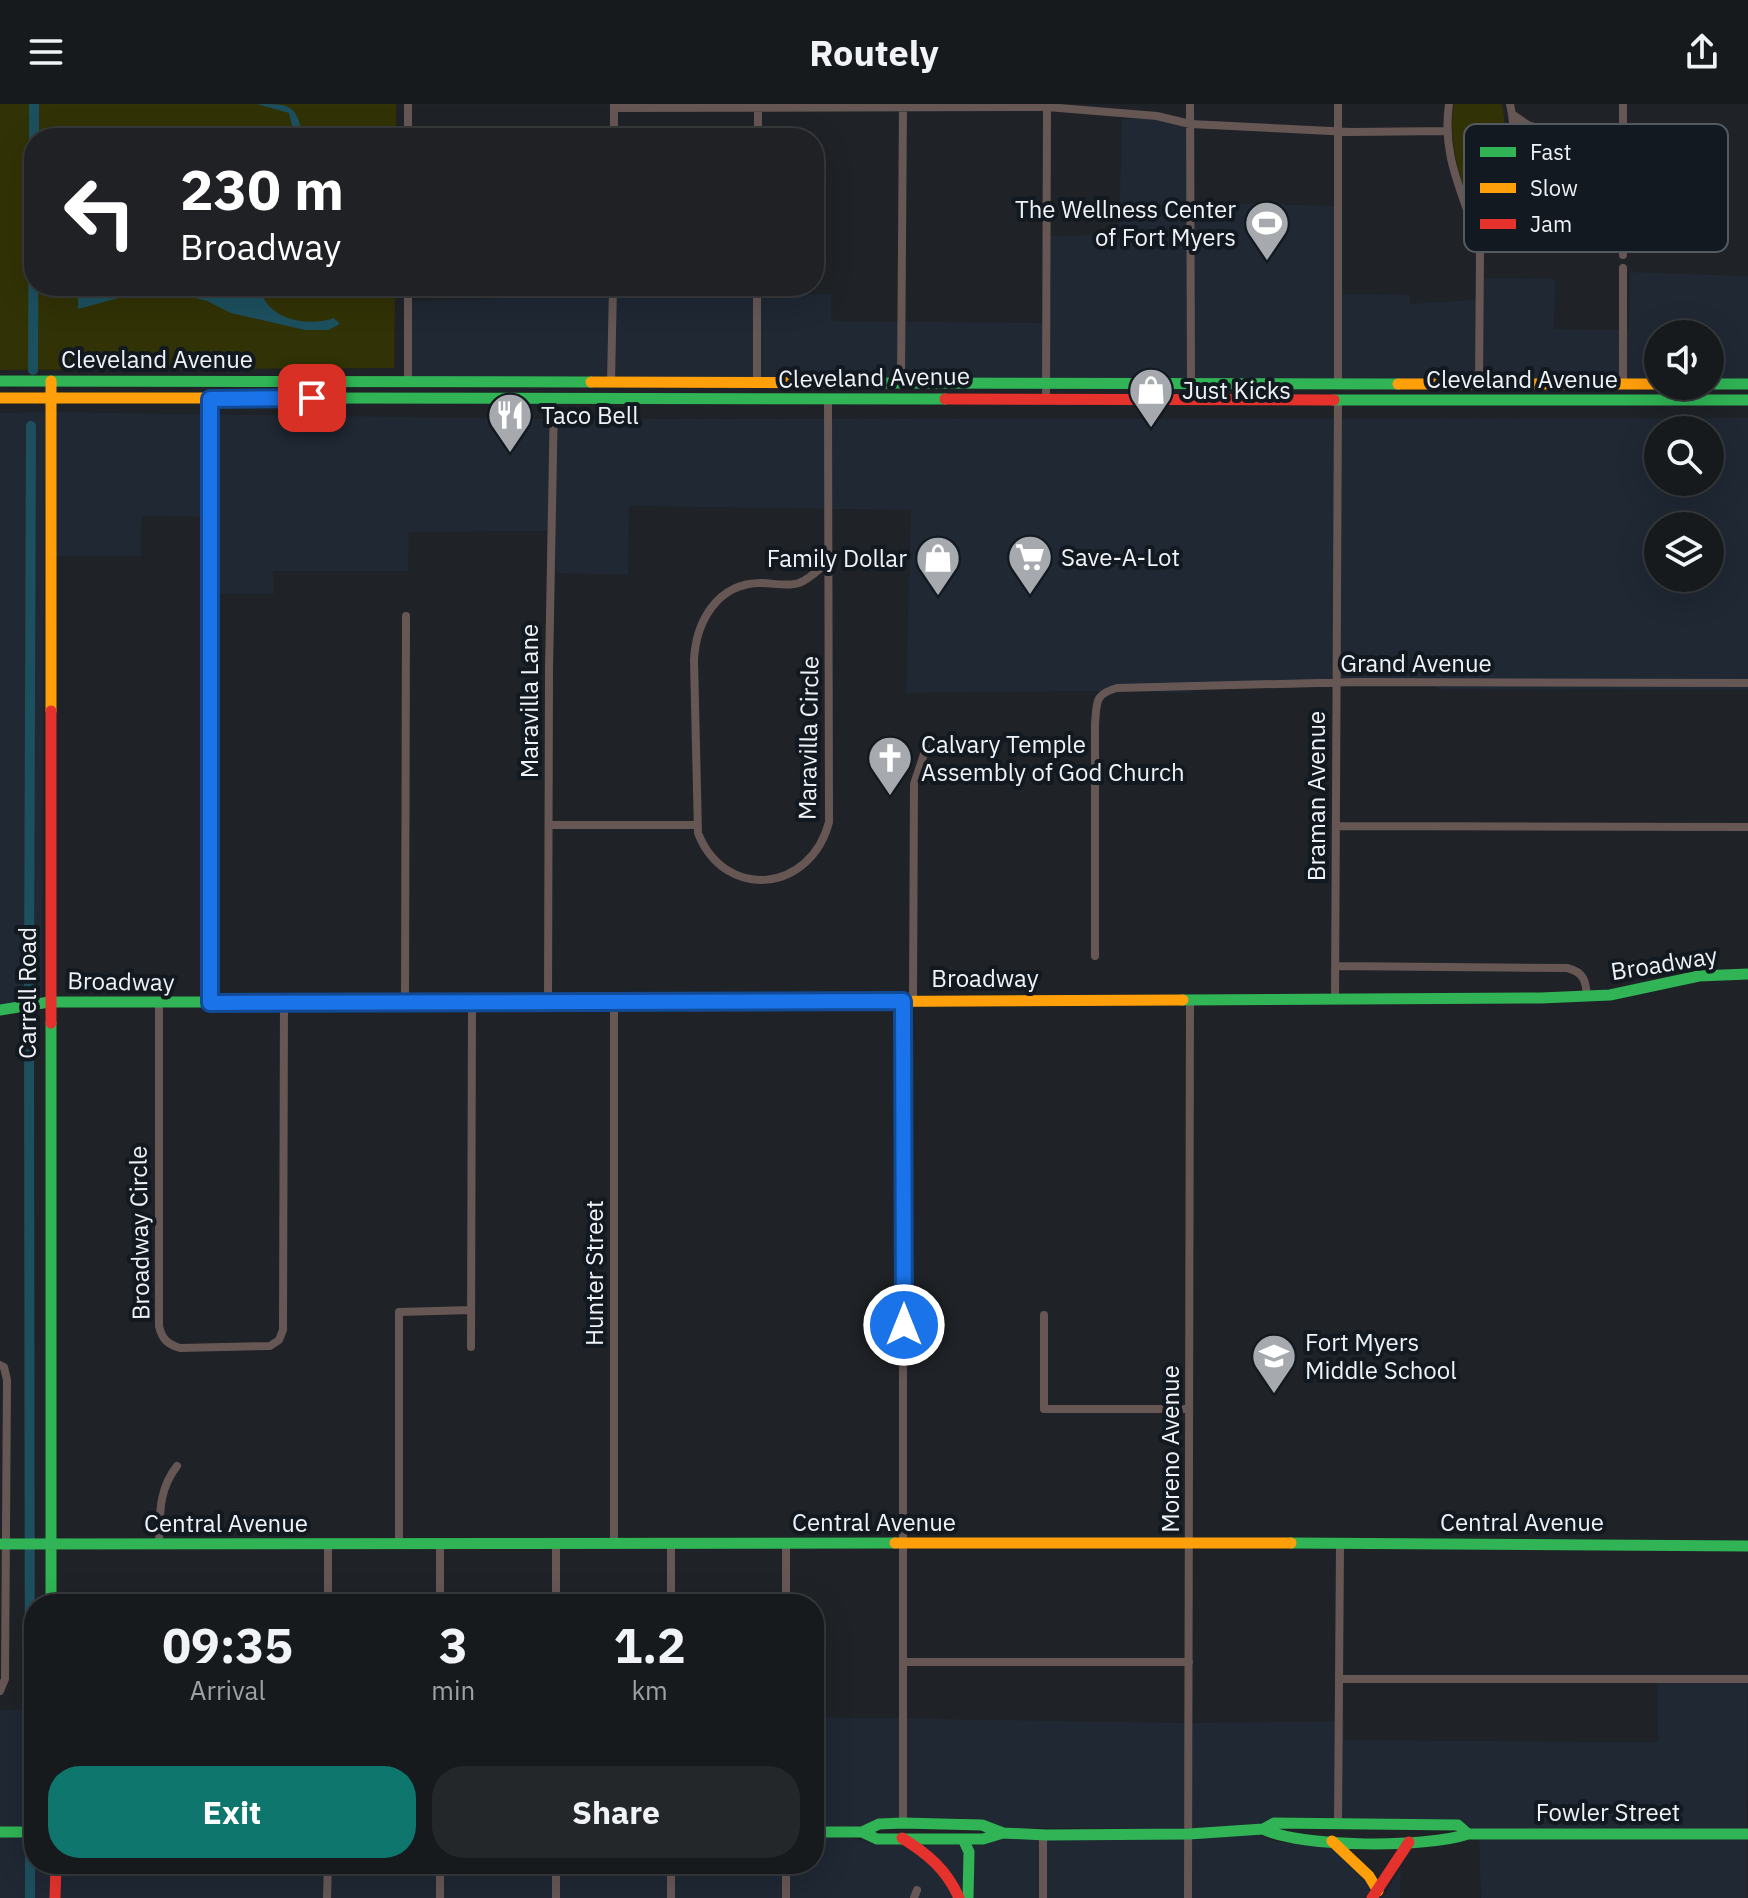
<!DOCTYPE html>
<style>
:root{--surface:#171a1c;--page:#242729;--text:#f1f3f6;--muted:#9ea1a3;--line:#36383b;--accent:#0f766e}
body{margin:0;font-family:"IBM Plex Sans",sans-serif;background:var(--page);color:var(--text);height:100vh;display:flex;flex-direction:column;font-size:30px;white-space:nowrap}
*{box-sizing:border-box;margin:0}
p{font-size:26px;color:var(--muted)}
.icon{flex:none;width:44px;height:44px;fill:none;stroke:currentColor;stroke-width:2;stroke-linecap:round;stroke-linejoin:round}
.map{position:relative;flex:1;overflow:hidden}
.sheet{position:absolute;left:24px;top:1490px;width:800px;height:280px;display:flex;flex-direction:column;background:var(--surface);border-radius:32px;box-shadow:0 8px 32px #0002,0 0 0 2px var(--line)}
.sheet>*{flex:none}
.top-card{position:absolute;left:24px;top:24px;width:800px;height:168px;border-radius:32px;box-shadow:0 8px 32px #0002,0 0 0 2px var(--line);background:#202124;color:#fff;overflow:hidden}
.buttons{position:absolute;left:1644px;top:216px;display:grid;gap:16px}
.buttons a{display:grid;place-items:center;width:80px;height:80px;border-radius:50%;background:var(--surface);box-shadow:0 8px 32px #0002,0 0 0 2px var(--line);font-size:40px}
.pin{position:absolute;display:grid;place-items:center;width:68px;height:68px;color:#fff;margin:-34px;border-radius:16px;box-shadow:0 4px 12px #0006}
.me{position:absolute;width:88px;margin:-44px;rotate:0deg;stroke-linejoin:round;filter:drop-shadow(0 0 6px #0008)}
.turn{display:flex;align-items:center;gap:28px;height:168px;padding:0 24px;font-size:36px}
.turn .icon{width:104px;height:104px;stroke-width:2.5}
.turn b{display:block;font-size:56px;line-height:68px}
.eta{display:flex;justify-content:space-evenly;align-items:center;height:136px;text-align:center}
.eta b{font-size:48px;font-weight:700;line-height:56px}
.action{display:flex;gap:16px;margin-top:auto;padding:16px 24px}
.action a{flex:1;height:92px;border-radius:32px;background:var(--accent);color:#fff;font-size:32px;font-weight:700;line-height:92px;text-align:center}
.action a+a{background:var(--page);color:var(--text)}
header{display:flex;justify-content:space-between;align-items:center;height:104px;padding:0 24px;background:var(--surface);font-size:36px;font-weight:700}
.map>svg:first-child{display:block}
.built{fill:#1f2833;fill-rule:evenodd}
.green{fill:#313205}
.water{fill:#1d505f}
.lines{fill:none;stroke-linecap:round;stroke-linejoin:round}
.canal{stroke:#1d505f;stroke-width:10}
.street{stroke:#665755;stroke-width:8}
.fast{stroke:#30b455;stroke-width:11}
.slow{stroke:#ff9f0a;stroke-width:11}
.jam{stroke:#e5322d;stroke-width:11}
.route-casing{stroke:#114b97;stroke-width:20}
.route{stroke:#1a73e8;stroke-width:14}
.labels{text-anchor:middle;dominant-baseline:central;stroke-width:8;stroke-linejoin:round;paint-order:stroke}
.poi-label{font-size:24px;fill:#eff3f8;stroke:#131920;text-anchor:start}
.street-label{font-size:24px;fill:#eff3f8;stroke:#131920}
.key{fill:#131920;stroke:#555a61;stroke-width:2}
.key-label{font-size:22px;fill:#eff3f8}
</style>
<header><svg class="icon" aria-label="menu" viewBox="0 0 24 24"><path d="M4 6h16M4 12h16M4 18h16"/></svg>Routely<svg class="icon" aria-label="share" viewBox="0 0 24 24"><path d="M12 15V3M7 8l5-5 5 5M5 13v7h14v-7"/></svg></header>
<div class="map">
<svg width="1748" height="1794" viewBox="0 0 1748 1794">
<rect width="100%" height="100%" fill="#1f2226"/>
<path class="built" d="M1195,14V98L1341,102L1343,190L1410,191V200L1484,195L1483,174L1555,175L1554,225L1629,226L1630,168L1748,172V277H1710V230H1658V277L409,272V197L508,194L509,182H755L756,191L831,190V217L1050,219L1051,132L1119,130L1122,15Z
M45,308L42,893L0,901V309Z
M56,308L542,315L1748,314V586L1437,585V579L1193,581V589L1099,587L906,589L911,406L629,402L628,471L556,469L555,427L409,428L408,467H273L274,490H215V413L142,412L141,452H56ZM1658,326H1710V378H1658ZM1658,422H1710V474H1658Z
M1657,1578L1748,1579L1747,1725H1472L1336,1714L1276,1713L1259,1720L1188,1725L1007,1724L961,1714L879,1715L854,1724L814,1723V1613L1188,1619L1344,1617V1636L1658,1638Z
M0,1606H34V1723H0Z
M1259,1730L1272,1737L1330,1742L1365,1775L1372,1787L1364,1794H61V1760H814V1733L851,1734L877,1740L960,1741L1007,1734Z
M0,1733H34V1760H50V1794H0Z
M1479,1735H1747V1794H1481Z
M1401,1763L1400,1794H1380L1386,1789Z"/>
<path class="green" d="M0,0H396V34H34V182H395L394,264L0,266Z
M1454,0H1502C1509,38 1502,71 1489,107L1478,110L1470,105C1460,71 1447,36 1454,0Z"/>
<path class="water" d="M257,0C290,0 297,0 303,34H295L289,9Z
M103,182C149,182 210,176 253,186C262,188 264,197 270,203C286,219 315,221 334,214L340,220L328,226H305L231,209L207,197L184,191L126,192L78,205V189Z"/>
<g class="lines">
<path class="canal" d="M34,34V0
M33,266L34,37
M29,881L31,322
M29,917L30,1707
M30,1748V1794"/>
<path class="street" d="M408,0V34
M1190,0L1191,279
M1338,0V279
M1449,0C1441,57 1466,92 1479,144
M1510,0L1512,10L1528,21L1547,27L1623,28
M614,4L1047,3L1157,12L1190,20L1351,28L1447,27
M614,34V1
M758,34V4
M1512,50L1514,27L1512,10
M1623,151V0
M408,182V278
M757,182V278
M611,278L613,182
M901,278L903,1
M1479,280L1480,149L1504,83L1511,54L1518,46L1547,27
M1623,280V164
M210,295V899
M1046,295L1047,1
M828,296L829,718C811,788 725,798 698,729L694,556C696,518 717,479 761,479C773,479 787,483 799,479C810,475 820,464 829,457
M549,721H696
M1336,722L1748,723
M1095,852V620C1097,599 1094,590 1117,584L1356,578L1748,579
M1336,862L1567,864C1584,868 1586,877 1587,893
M1335,896L1338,296
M913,897L914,680L926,644
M405,898L406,512
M548,898L549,566L554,295
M614,898V1440
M159,899V1222C162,1235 167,1240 180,1244L270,1242L279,1236L283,1226L284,899
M1044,1211V1305H1189
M471,1243L472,899
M0,1261L4,1263L7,1276L5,1575L0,1587
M159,1441C160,1411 158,1386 177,1362
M328,1441V1500
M399,1441V1208L471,1206
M440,1500V1441
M556,1500V1440
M671,1500V1441
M786,1500V1440
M904,1558H1189
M1339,1575H1748
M903,1719V897
M1338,1719L1340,1441
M556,1760V1794
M327,1794L328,1760
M440,1794V1760
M671,1794V1760
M786,1794V1760
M914,1794L917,1786
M1043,1794V1731
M1188,1794L1190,896"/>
<path class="fast" d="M0,277L591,278
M877,279L1398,280
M1710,280H1748
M313,294L945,295
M1334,296H1748
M1183,896L1541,894L1610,891L1699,872L1748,870
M0,906L49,898H788
M51,919V1500
M1291,1439L1748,1442
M0,1440L895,1439
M1263,1725C1301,1744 1427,1744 1468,1730H1748
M0,1728H34
M814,1728H862L877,1735H983L1003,1729
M862,1728L879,1720L903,1719L982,1721L1003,1729L1046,1731L1189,1730L1263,1725L1274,1719L1458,1721L1468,1730
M963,1735L969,1748L968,1794"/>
<path class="slow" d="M51,277V607
M591,278L877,279
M1398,280H1658
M0,294H313
M788,898L1183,896
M895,1439H1291
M1332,1737L1369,1772L1378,1787"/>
<path class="jam" d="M945,295L1334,296
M51,607V919
M902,1734C928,1750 947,1766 959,1794
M55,1794L56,1760
M1372,1794L1409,1738"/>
</g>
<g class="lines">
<g class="route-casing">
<path id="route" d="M312,294L210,295V899L903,897L904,1221"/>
</g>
<use href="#route" class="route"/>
</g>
<defs>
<g id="stadium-pin" transform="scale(2.3)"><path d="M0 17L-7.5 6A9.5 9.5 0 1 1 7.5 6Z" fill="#a6aaae" stroke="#131920"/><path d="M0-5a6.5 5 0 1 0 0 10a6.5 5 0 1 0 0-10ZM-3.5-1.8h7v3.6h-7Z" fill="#fff"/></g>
<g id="shop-pin" transform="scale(2.3)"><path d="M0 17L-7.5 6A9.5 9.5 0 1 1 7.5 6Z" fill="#a6aaae" stroke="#131920"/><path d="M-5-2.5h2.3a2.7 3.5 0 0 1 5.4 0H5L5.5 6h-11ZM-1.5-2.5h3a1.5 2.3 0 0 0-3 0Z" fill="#fff"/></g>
<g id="restaurant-pin" transform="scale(2.3)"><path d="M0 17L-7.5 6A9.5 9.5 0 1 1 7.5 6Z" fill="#a6aaae" stroke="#131920"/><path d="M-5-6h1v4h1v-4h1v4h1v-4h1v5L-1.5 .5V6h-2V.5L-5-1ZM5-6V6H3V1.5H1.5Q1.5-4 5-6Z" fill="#fff"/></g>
<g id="supermarket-pin" transform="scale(2.3)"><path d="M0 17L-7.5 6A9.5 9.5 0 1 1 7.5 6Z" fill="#a6aaae" stroke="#131920"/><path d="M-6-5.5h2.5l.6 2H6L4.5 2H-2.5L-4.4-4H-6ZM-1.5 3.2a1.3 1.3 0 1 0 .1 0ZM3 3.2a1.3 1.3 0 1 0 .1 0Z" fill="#fff"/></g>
<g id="church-pin" transform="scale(2.3)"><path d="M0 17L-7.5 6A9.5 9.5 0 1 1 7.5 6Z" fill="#a6aaae" stroke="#131920"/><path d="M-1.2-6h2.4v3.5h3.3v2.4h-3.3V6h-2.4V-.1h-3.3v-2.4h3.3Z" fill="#fff"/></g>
<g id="school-pin" transform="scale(2.3)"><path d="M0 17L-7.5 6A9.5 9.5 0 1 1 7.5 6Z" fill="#a6aaae" stroke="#131920"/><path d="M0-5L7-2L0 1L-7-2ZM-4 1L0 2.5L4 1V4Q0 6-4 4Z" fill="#fff"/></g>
</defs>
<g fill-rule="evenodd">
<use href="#stadium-pin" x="1267" y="119"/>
<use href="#shop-pin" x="1151" y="286"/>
<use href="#restaurant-pin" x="510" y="311"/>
<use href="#supermarket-pin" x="1030" y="453"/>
<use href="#shop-pin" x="938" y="454"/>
<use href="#church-pin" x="890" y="654"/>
<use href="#school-pin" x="1274" y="1252"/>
</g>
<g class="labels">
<g class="poi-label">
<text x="1236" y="105" text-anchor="end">The Wellness Center<tspan x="1236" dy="28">of Fort Myers</tspan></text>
<text x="1182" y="286">Just Kicks</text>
<text x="541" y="311">Taco Bell</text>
<text x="1061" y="453">Save-A-Lot</text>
<text x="907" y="454" text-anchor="end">Family Dollar</text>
<text x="921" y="640">Calvary Temple<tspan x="921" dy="28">Assembly of God Church</tspan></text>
<text x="1305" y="1238">Fort Myers<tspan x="1305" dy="28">Middle School</tspan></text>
</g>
<g class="street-label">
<text x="157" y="255">Cleveland Avenue</text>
<text transform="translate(874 273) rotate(-1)">Cleveland Avenue</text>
<text x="1522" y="275">Cleveland Avenue</text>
<text x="1416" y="559">Grand Avenue</text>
<text transform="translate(529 597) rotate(-90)">Maravilla Lane</text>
<text transform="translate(808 634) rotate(-89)">Maravilla Circle</text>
<text transform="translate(1316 692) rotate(-90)">Braman Avenue</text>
<text transform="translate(1664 859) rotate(-9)">Broadway</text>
<text x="985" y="874">Broadway</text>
<text transform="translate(121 877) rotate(1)">Broadway</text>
<text transform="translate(27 889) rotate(-90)">Carrell Road</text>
<text transform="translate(139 1129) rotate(-91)">Broadway Circle</text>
<text transform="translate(594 1169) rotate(-90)">Hunter Street</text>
<text transform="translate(1170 1345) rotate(-90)">Moreno Avenue</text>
<text x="874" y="1418">Central Avenue</text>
<text x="1522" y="1418">Central Avenue</text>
<text x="226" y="1419">Central Avenue</text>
<text x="1608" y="1708">Fowler Street</text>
</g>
</g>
<rect x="1464" y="20" width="264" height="128" rx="12" class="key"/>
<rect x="1480" y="43" width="36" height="10" fill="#30b455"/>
<rect x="1480" y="79" width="36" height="10" fill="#ff9f0a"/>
<rect x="1480" y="115" width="36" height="10" fill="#e5322d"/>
<g class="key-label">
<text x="1530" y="56">Fast</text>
<text x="1530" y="92">Slow</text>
<text x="1530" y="128">Jam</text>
</g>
</svg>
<div class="buttons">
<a><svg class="icon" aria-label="sound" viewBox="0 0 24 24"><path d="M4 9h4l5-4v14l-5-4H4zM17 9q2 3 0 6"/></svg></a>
<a><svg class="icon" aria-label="search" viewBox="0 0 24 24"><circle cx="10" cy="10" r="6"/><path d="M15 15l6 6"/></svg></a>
<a><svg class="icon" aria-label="layers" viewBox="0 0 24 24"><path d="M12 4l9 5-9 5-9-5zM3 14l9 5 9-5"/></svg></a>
</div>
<div class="pin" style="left:312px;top:294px;background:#d93025"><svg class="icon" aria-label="arrive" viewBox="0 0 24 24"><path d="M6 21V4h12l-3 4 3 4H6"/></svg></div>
<svg class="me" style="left:904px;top:1221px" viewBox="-20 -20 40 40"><circle r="17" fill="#1a73e8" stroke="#fff" stroke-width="3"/><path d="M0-11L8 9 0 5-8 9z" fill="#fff"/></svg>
<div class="top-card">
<div class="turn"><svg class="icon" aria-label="left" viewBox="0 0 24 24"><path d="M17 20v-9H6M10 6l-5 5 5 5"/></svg><div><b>230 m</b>Broadway</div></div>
</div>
<section class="sheet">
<div class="eta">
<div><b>09:35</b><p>Arrival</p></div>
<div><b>3</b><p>min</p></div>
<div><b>1.2</b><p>km</p></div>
</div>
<div class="action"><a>Exit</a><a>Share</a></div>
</section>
</div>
